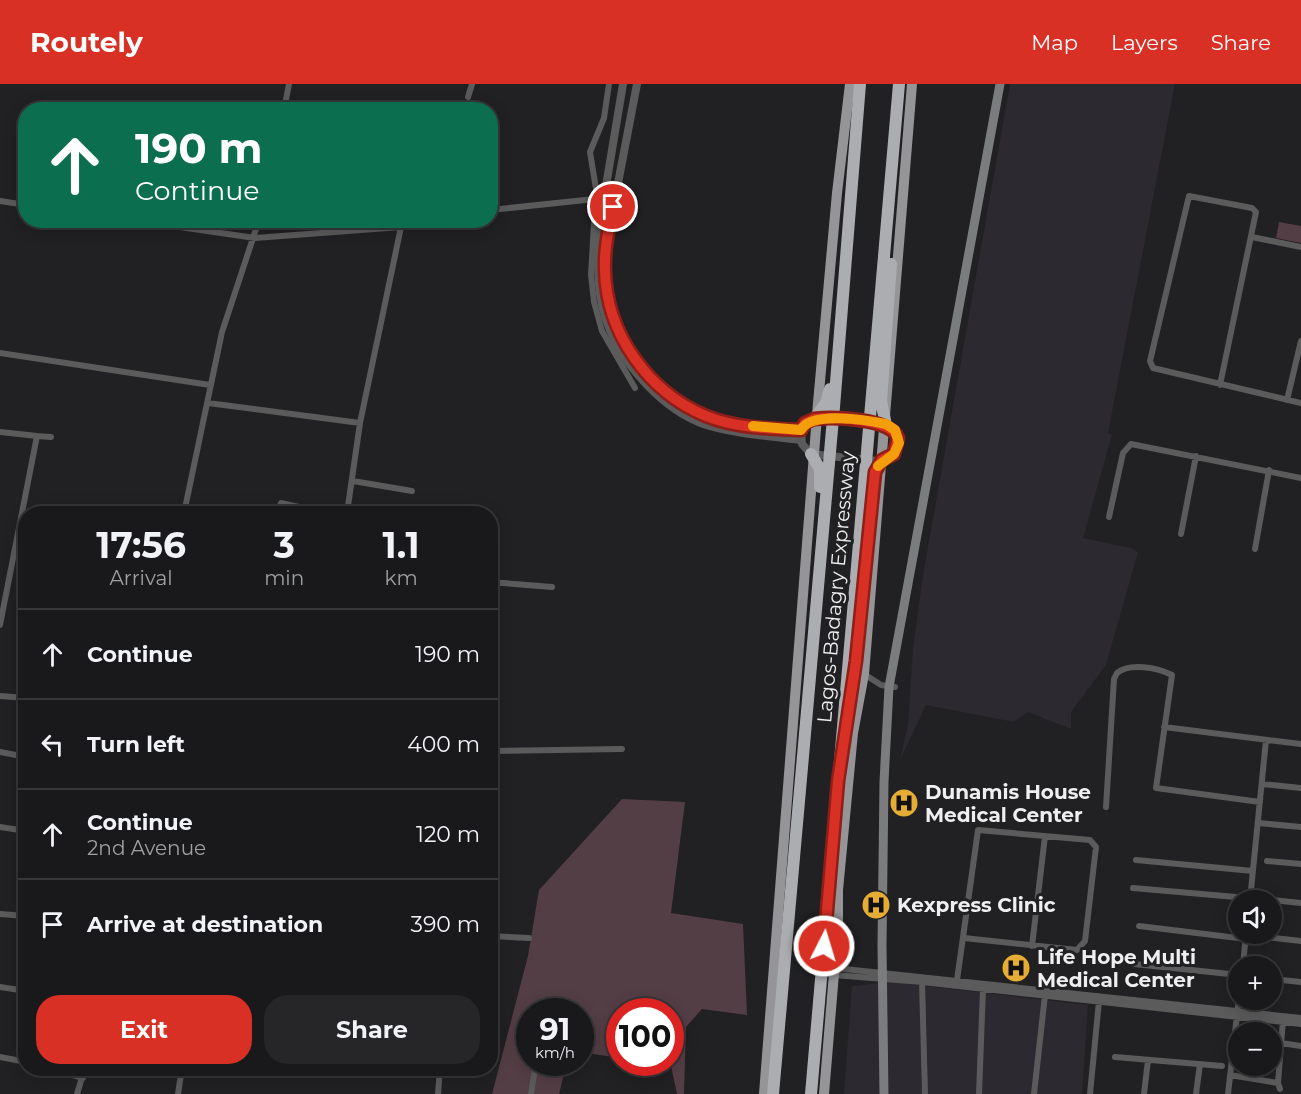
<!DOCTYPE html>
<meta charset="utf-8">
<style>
:root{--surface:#19181a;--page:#262527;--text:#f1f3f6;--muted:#9fa0a2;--line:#373739;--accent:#d93025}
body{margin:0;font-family:Montserrat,sans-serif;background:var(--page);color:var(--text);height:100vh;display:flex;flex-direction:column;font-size:22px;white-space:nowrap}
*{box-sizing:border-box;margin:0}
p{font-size:20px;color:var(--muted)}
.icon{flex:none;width:33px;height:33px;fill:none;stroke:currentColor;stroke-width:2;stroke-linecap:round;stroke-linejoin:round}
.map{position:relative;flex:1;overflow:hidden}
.panel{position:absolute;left:18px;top:422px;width:480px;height:570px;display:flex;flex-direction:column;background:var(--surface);border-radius:24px;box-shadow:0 3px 15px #0003,0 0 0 2px var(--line)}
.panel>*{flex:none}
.hud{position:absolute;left:18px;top:18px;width:480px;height:126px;border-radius:24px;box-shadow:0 3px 15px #0003,0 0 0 2px var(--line);background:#0b6e4f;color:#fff;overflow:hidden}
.fabs{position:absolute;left:1228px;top:806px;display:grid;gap:12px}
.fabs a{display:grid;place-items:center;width:54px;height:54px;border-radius:50%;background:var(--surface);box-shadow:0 3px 15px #0003,0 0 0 2px var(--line);font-size:30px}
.speed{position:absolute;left:516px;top:914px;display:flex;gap:12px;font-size:30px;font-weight:700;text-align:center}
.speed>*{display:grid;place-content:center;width:78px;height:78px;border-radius:50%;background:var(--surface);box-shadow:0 3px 15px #0003,0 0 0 2px var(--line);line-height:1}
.speed small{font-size:15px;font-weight:400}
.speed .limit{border:9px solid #d22;background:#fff;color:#111}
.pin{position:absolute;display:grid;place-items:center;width:51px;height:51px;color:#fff;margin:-26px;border:3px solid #fff;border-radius:50%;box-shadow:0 2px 6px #0007}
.me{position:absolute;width:66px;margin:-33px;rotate:5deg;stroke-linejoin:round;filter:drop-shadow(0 0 4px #0008)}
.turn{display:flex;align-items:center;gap:21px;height:126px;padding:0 18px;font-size:27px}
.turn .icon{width:78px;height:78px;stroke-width:2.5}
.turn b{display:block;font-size:42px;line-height:51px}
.eta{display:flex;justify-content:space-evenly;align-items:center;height:102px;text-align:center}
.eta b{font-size:36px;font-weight:700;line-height:42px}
.action{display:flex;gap:12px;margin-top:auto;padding:12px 18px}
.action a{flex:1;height:69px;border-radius:24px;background:var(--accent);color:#fff;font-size:24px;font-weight:700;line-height:69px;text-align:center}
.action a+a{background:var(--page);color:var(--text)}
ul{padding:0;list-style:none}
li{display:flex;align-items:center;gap:18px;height:90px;padding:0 18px;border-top:2px solid var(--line)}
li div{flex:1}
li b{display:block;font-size:22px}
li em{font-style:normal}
header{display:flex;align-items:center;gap:36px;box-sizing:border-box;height:84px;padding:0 30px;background:var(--accent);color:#fff}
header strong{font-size:28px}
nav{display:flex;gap:33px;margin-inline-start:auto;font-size:21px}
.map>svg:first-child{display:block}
.built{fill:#2c2930}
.green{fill:#543e45}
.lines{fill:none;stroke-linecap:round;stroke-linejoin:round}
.minor{stroke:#5b5b5c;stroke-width:6}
.tertiary{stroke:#5b5b5c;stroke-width:8}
.secondary{stroke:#7b7c7e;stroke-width:9}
.primary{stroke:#959598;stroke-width:10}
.motorway{stroke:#acadb0;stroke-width:12}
.route-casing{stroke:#8d1f18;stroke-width:15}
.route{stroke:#d93025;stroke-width:10}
.slow{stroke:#f59e0b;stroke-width:10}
.labels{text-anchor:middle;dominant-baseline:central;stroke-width:6;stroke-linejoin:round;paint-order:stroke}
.street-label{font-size:20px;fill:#efeef0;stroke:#212022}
.poi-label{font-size:20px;font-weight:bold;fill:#efeef0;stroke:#212022;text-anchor:start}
</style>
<header>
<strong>Routely</strong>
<nav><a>Map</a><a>Layers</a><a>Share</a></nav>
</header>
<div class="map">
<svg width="1301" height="1010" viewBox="0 0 1301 1010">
<rect width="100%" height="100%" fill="#212022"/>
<path class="built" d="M1010,0H1175L1108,349L1112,351L1083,454L1131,464L1138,468L1106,581L1071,628V645L1028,628L1014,638L926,621L900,676L908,640L913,565L923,491Z
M890,898L1088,921L1082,1010H844L852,902Z"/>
<path class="green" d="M1279,138L1301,142V159L1276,154Z
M622,715L685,718L671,829L743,840L747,931L702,925L686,943L684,1010H677L671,982L648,978H670V927H620L619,974L581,968L580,927H530V978H567L559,1010H492L528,872L539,806Z"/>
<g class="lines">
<path class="minor" d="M609,0L604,34L590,68L596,105L591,191L594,218L602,247L635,304
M468,13L472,0
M284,26L289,0
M0,117L26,121
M490,126L595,115
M132,136L255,154L401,143L435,136
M1252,153L1301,163
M0,269L210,301
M1220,301L1256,128L1252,124L1189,112L1150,277L1153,284L1301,319
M1287,316L1301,257
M208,319L360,339
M0,348L37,352L0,541
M37,352L51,353
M353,397L412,407
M103,429L104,424
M184,429L222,248L259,136
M277,429L281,419L326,429
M347,429L360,339L401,143
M1109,433L1123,369L1131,360L1301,394
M1181,450L1196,372
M1255,465L1269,386
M490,498L552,503
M490,526L495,498
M864,590L881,601L895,603
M0,612L26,614
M1164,643L1301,660
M490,667L622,665
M0,668L26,673
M1262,700L1301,704
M1106,723L1114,595L1117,589C1130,578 1158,584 1172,591L1156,704L1260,718
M1258,739L1301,743
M0,743L26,747
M1136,776L1253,787
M1267,777L1301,780
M1133,804L1270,816
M1250,816L1266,656
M1272,816L1301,819
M0,830L26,832
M1139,842L1246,855
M490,852L529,854
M1256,852L1301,857
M1032,862L1045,752
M1134,880L1239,891
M1243,882L1246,849
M835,884L1301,934
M834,891L922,898L1301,940
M1272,895L1301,898
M957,896L978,746L1090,756L1096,763L1085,857L1077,866L964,854
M922,898L925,1010
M0,903L26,907
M545,927L547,922L566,923
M1281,959L1301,962
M0,973L26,978
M1115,973L1222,982
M49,984L83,994
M302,984L361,990L440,989
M1230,991L1278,999
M1280,1005L1278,999L1283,936
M77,1010L85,984
M178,1010L182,984
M438,1010L440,984
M531,1010L536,978
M979,1010L983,905
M1034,1010L1045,911
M1090,1010L1099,917
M1144,1010L1148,976
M1196,1010L1200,980
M1228,1010L1239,914"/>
<path class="tertiary" d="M623,0C617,36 611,72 605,108C594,184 589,240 646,300C662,317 683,333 706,341C736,350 769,352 801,356
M637,0L605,167L606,206L620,249L646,290L688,323L728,339L801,346
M824,334L881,339L891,343L897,349V364L891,373L877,377L811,370L802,360L801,346L809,337Z"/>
<path class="secondary" d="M884,1010L882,861L884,698L889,603L1000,0"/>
<path class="primary" d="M764,1010L818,319L837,109L850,0
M824,1010L838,841V806L853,649L864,590L912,0"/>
<path class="motorway" d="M814,335L826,319L830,305
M886,341L881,317L891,180
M811,370L820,385V403
M870,437L875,388L882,376
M773,1010L834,323L860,0
M811,1010L899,0"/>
</g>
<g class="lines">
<g class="route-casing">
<path id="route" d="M613,123C609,144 604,164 605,186C606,249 648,308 706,332C735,344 771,345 801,346L805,339L814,335C833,333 891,334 898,354L894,370L882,376L875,388L856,577L838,697L824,862"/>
</g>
<use href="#route" class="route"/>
<path class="slow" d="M753,342L801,346C811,327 867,336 886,340L895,346L899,359L894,370L878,382"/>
</g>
<defs>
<g id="hospital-disc" transform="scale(1.5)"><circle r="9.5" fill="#e6ad36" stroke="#212022"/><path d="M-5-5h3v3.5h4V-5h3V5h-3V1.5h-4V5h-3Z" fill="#111"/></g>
</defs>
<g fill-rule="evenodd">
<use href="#hospital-disc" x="904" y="719"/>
<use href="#hospital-disc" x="876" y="821"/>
<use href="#hospital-disc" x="1016" y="884"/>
</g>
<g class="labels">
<g class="street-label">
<text transform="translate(836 503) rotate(-85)">Lagos-Badagry Expressway</text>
</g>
<g class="poi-label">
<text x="925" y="708">Dunamis House<tspan x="925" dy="23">Medical Center</tspan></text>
<text x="897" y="821">Kexpress Clinic</text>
<text x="1037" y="873">Life Hope Multi<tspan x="1037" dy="23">Medical Center</tspan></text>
</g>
</g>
</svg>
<div class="fabs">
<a><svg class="icon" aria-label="sound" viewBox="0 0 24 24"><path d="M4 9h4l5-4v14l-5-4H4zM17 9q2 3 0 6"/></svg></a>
<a>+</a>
<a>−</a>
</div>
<div class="speed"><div>91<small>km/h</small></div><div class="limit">100</div></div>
<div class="pin" style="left:613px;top:123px;background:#d93025"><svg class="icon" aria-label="arrive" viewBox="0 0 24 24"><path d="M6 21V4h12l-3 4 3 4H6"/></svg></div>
<svg class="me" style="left:824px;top:862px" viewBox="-20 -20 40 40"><circle r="17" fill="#d93025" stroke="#fff" stroke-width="3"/><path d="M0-11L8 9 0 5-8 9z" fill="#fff"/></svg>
<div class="hud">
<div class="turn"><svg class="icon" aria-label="ahead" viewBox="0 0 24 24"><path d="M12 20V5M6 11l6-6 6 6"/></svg><div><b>190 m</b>Continue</div></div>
</div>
<section class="panel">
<div class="eta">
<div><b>17:56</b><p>Arrival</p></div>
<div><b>3</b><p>min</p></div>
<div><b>1.1</b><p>km</p></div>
</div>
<ul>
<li><svg class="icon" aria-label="ahead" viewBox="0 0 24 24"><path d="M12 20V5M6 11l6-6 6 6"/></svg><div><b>Continue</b></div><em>190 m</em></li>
<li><svg class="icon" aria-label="left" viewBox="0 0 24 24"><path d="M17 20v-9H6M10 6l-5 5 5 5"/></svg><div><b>Turn left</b></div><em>400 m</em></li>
<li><svg class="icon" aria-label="ahead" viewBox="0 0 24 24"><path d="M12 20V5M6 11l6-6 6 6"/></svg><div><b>Continue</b><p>2nd Avenue</p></div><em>120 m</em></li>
<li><svg class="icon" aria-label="arrive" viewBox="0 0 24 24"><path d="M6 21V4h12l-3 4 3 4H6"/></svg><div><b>Arrive at destination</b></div><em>390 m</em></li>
</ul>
<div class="action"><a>Exit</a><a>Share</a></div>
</section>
</div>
